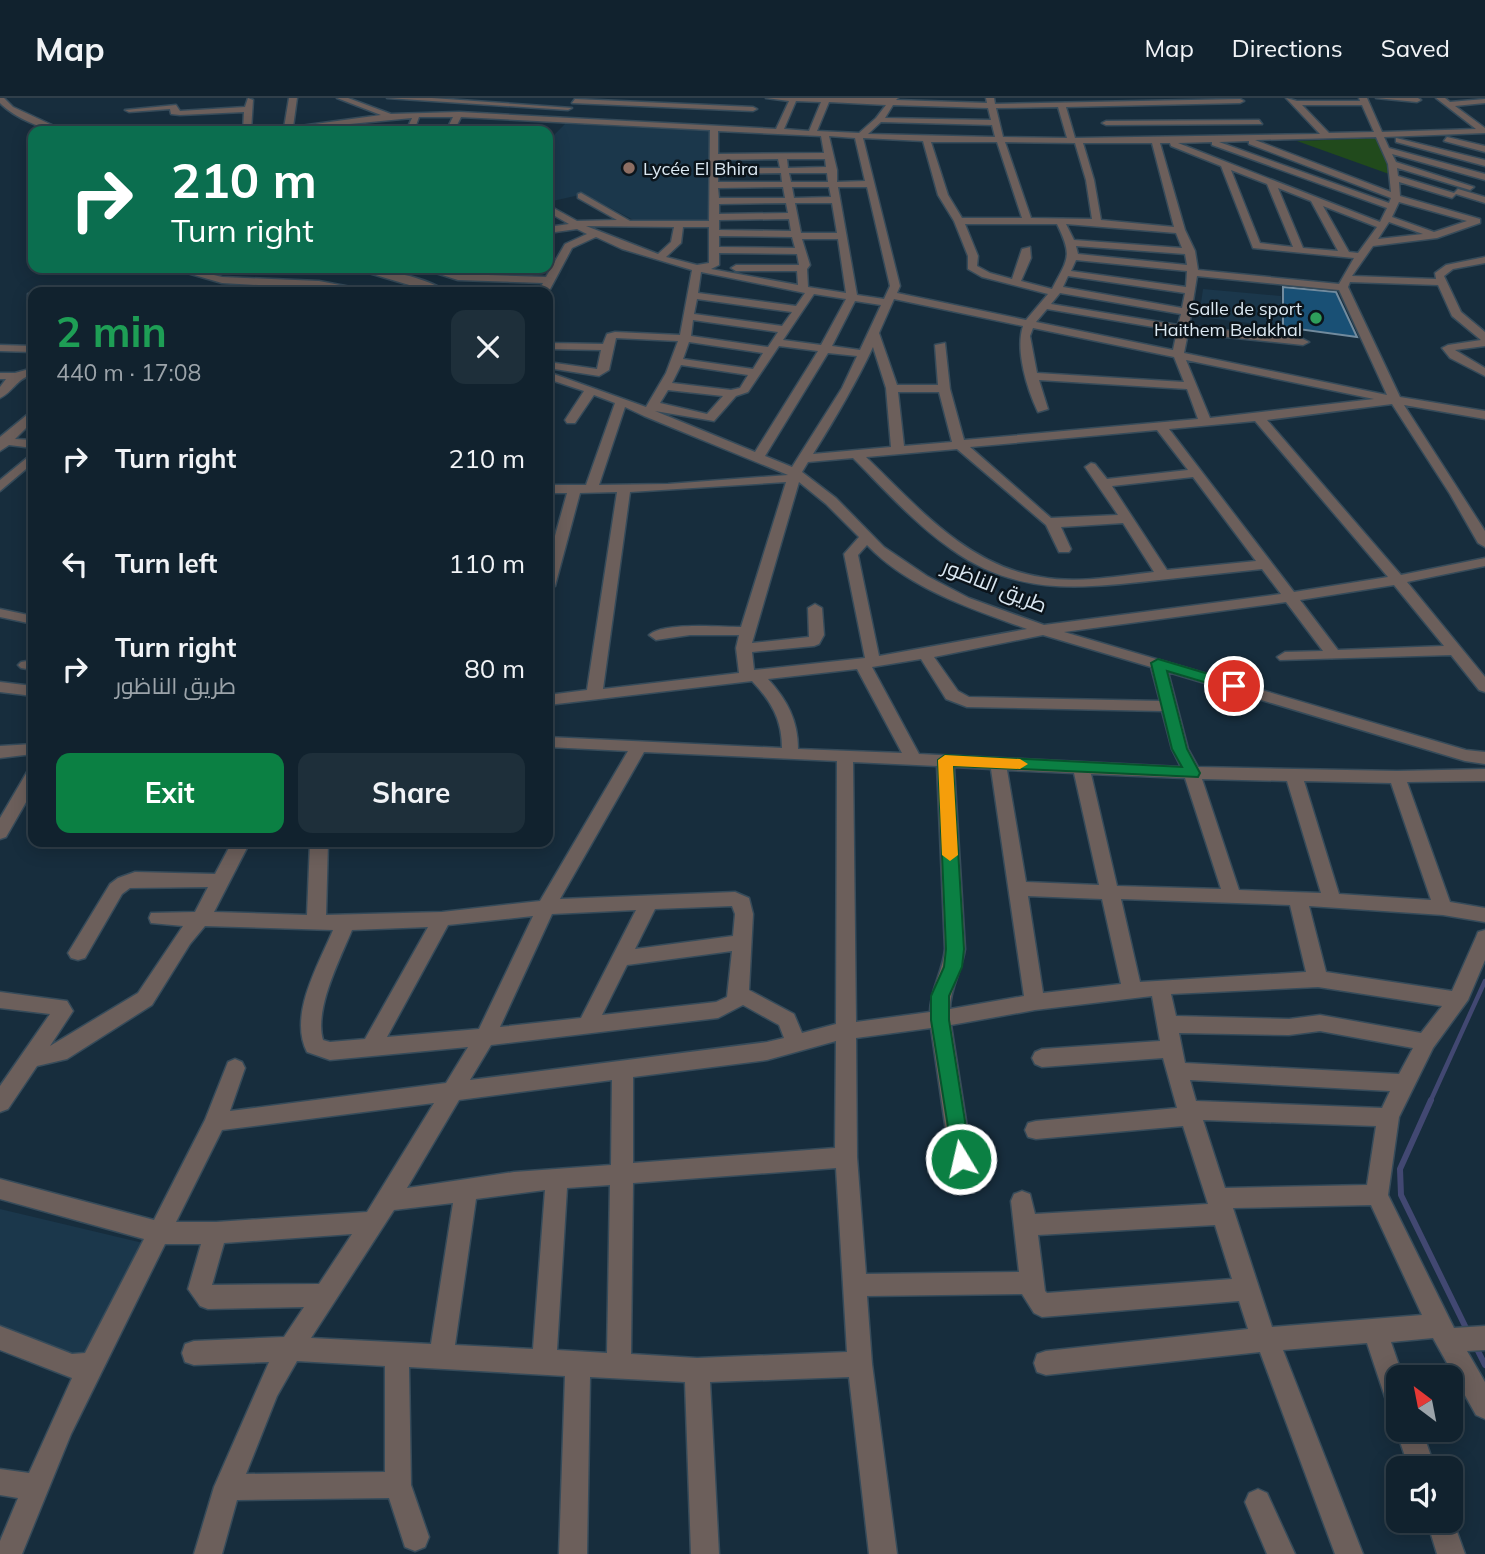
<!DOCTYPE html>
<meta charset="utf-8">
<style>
:root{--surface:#11222e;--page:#1e2f3a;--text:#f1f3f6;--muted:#9ca4aa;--line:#303f4a;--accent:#0b8043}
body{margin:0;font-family:Mulish,Cairo,sans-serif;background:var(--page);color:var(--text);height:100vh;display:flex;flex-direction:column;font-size:26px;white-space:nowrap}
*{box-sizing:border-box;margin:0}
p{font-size:23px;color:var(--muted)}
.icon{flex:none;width:38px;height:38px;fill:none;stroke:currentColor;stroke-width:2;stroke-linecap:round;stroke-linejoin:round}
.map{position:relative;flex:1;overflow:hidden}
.details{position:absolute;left:28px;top:189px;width:525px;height:560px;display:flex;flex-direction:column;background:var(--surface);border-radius:14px;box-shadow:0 4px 18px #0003,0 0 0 2px var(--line)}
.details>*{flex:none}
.banner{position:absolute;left:28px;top:28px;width:525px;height:147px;border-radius:14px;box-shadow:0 4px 18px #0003,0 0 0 2px var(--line);background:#0b6e4f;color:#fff;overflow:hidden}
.needle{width:46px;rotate:328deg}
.controls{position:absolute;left:1386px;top:1267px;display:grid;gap:14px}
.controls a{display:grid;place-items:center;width:77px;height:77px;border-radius:14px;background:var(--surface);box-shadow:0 4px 18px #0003,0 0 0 2px var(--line);font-size:35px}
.pin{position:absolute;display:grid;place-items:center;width:60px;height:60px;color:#fff;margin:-30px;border:4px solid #fff;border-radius:50%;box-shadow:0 2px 7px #0007}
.me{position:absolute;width:77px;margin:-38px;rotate:351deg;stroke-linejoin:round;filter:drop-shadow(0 0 5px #0008)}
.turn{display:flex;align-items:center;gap:24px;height:147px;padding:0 28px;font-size:32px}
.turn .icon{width:91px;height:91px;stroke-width:2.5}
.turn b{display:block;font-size:49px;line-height:60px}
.round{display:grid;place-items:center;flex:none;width:74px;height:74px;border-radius:14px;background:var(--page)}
.head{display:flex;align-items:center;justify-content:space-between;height:119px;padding:0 28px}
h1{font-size:42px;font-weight:700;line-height:52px;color:#1e9e55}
.primary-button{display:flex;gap:14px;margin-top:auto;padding:14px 28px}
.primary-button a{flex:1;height:80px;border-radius:14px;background:var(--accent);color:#fff;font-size:28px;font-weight:700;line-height:80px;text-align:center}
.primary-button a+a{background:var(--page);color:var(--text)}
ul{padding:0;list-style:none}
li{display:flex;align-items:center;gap:21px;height:105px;padding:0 28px}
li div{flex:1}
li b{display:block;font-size:26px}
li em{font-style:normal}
header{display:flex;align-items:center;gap:42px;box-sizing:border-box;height:98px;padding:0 35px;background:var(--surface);border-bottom:2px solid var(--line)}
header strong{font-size:33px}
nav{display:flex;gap:38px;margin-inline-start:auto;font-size:24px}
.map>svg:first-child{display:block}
.built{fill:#1b374b}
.green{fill:#214a1c}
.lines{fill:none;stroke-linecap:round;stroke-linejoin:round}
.stream-far1{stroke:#424872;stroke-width:4.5}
.stream{stroke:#424872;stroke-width:6}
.building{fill:#195075;stroke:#728b9e;stroke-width:2}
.minor-casing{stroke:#364b5a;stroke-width:3}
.minor{fill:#6c5f5b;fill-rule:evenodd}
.route{fill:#0b8043;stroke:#07532c;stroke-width:2}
.slow{fill:#f59e0b}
.education-dot{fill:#8d6e63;stroke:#0b141b;stroke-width:2.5}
.leisure-dot{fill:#2e9e5b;stroke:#0b141b;stroke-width:2.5}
.labels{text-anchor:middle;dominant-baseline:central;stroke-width:5;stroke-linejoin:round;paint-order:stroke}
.far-poi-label{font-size:18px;fill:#dbe8f2;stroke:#0b141b;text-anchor:start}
.street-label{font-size:21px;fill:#dbe8f2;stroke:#0b141b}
</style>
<header>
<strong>Map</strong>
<nav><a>Map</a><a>Directions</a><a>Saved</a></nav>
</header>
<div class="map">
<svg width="1485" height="1456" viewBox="0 0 1485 1456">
<rect width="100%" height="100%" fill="#172d3d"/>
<path class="built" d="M565,26L710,33L711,124L639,125L584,96L548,104V43Z
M1203,191L1281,198L1283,229L1199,219Z
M0,1111L143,1145L89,1253L73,1259L0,1229Z"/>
<path class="green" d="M1381,40L1389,76L1297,43Z"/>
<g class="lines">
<path class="stream-far1" d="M1430,1004L1485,883"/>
<path class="stream" d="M1431,1002L1400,1071L1401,1097L1467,1232
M1476,1249L1485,1267"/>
</g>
<path class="building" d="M1283,189L1336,194L1357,239L1283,229Z"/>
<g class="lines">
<g class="minor-casing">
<path id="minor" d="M0,0H4L13,9L65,33C46,34 13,19 0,5Z
M248,0L253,2L251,33H243L244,14L180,17L171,16L170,11L129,14L125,12L176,7L180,13L245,9Z
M289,0H297L293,29L381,17L337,0H348L391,16L459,14L776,31L789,3L766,0H898L896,2L987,5L986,0H994L995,6L1240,1L1244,3L1240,5L1066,9L1075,40L1320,36L1286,0L1297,3H1360L1359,0H1367L1382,34L1476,31L1436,0H1445L1450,4L1485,1V5L1455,8L1485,30V35L1384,39L1389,50L1485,76V82L1392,56L1396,64L1474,89L1470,92L1397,70L1398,78L1454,95L1458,91L1485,99V105L1456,96L1452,100L1399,84L1400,98L1480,121V125L1437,140L1373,148L1352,178L1436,181L1435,175L1446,167L1485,159V165L1453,171L1444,178L1461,214L1485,234V248L1455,252L1485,270V278L1450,260L1442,250L1448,247L1481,242L1452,218L1438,187L1350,184L1348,189L1400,299L1485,313V321L1404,307L1485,433V449L1478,445L1450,396L1392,306L1267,322L1401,477L1485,460V468L1407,484L1485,579V594L1479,592L1451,557L1280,562L1277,559L1285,554L1323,553L1286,504L1064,534L1466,652L1485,654V666L1465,663L1168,574L1188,651L1198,669L1397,673L1485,671V683L1407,684L1450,804L1485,810V824L1443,817L1309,808L1326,874L1452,893L1476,839L1478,834L1485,832V862L1468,902L1433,950L1399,1019L1388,1097L1454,1230L1485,1228V1252L1467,1253L1485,1284V1321L1476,1317L1433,1240L1391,1244L1403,1279H1398V1315L1389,1311L1367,1245L1283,1252L1363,1456H1335L1260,1254L1046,1277L1037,1274L1034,1265L1037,1256L1046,1253L1248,1231L1239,1203L1042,1219L1034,1215L1022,1196L867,1198L872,1266L897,1456H869L849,1279L710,1284L719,1456H691L685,1284L590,1279L587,1456H559L565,1278L409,1269L411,1387L429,1439L425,1449L415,1453L405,1449L389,1400L237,1402L222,1456H194L214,1389L269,1264L194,1267L185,1264L182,1255L185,1246L194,1243L284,1239L304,1209L208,1211L200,1208L188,1191L201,1146H165L71,1336L22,1456H0V1443L18,1400L0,1397V1371L29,1375L72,1280L0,1252V1228L72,1256L85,1255L144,1141L0,1101V1081L154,1122L205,1022L228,964L235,961L242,964L245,970L230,1013L446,985L468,949L330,962L307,954C288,917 319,866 333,832L205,828L190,846L152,907L67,961L37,968L8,1011L0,1014V988L50,916L0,910V894L67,903L73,913L50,948L138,895L183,828L151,825L149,820L151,815L195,814L208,789L130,790L122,796L85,860L78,862L71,860L68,855L110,786L118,780L135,774L215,776L232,744H250L214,814L307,817L310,744H328L326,817L442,814L540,803L628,653L548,649V639L782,650C782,621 771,603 752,583L548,607V597L587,592L617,394L580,395L555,488L548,492V463L567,395H548V387H586L615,305L594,297L575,325H567L565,322L584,293L548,281V274L646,309L666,275L678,243L616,240L609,272L599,278L548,270V264L597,271L601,252L548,251V245L603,246L607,236L615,234L680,237L692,172L622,151L596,139L572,150L548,195L538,194L543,185L458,182L420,170H435L458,176L546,179L565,146L587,136L577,131L548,135V129L569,126L548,114V107L577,123L617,122L578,100V96L581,95L630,123H709L710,32L461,19L454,33H446L453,19H419L414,33H406L412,20L277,33L284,30ZM796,3L821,4L809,33L784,31ZM829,4L886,7L876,20L859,35L817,33ZM893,7L988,10L991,22L885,20ZM1302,7H1362L1374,34L1329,35ZM1058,9L1067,40L1003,39L996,10ZM881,24L992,27L995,39L868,36ZM718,33L821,38L824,55L718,56ZM829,38L855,40L865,83L837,84V72ZM1376,39L1388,66L1391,94L1255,42ZM863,40L923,43L938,97L954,123L968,158V171L982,179L1048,196L1026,222L897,195L900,188ZM1249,43V46L1391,100L1389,105L1219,44ZM931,44H997L1022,120H962L948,97ZM1005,44L1075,45L1086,82L1092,121L1031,120ZM1212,44V47L1387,110L1380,124L1178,45ZM1083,45H1152L1174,129L1101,122L1094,82ZM1160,45H1170L1171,48L1221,68L1253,150L1354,160L1339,186L1198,172L1195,153L1185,132ZM778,61L780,70H718V62ZM787,61H825L826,69L788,70ZM1231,72L1267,86L1293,149L1260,145ZM781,75L782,84H718V76ZM789,75H827L828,84H791ZM783,89L785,100H719L718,90ZM792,89H829L831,99L794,100ZM838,89H867L890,188L884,201L857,197ZM1278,90L1311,103L1338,153L1303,150ZM1399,104L1467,123L1434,134L1392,119ZM786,105L788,115L719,116V106ZM795,105H832L837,135H801ZM1323,108L1377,129L1358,155L1349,154ZM789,121L791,133L719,132V122ZM1389,124L1423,136L1378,141ZM965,126H1057C1073,159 1068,160 1052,191L1021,183L1031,160L1030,149L1022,151L1012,181L990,175L977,168L978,158ZM1066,126L1176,135L1182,150L1074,142ZM586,128L674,129L671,144L658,156ZM683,129H709V165L697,167L666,159L681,145ZM719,138L792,139L795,150L719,149ZM802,141H838L846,195L808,189L807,171L810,167ZM1076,148L1185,156L1187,167L1078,156ZM719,155L797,156L799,167H736L731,170L736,173H797L798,187L711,171L719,167ZM1076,162L1187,173L1186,189L1071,173ZM701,174L805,195L796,208L698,195ZM1068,178L1185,195L1182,210L1063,189ZM1197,178L1339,192L1387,297L1184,255L1188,235L1303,247L1309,244L1303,241L1189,228ZM1060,195L1181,216L1178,227L1051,206ZM814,196L846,201L821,247L783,242ZM697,201L792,214L782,228L694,216ZM894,201L1023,228C1015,252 1027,291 1038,314L1048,311L1039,282L1187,291L1198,321L964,342L950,291L945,245L935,247L938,287H897L879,235ZM855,203L881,207L860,252L832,248ZM1047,211L1177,233L1173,252L1036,224ZM693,222L778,234L768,249L691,238ZM1033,230L1174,259L1184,284L1037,275L1030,238ZM689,244L763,255L753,271L683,261ZM779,248L818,253L755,354L655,313L714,323L736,298L748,294ZM873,249L886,290L891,349L813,356C835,321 857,283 873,249ZM828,255L857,258L842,290L792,369L765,358ZM1186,262L1374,301L1210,320ZM681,267L748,277L740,290L731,292L672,285ZM668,292L723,298L707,316L660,305ZM898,294H939L952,344L904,348ZM625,309L644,318L788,377L668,386L599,387ZM1255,323L1388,479L1294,494L1169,331ZM1157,332L1188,372L1107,381L1095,366L1091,365L1085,369L1118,417L1051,420L970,349ZM957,351L1046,427L1059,454H1069L1071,451L1061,429L1123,425L1154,474C1117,478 1078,486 1041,479C967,468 917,408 866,359ZM853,360C884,391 915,426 951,451C1015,497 1076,491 1150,483C1187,479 1224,475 1262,471L1281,496L1044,527L969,500L927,478L884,449L836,400L802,374L808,364ZM1193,379L1256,463L1167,472L1112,388ZM786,384L741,529C720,529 663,524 649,537L656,542L690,537H739L736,550L739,575L603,591L630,394ZM799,384L826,406L859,439L844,456L865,560L754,572L752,554L814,548L819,546L824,537L822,510L815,506L808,510L809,539L752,545ZM867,447C909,491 972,511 1027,531L879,558L858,457ZM1394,487L1444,548L1338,552L1300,502ZM1043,537L1151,569L1160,603L969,599L958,593L934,559ZM921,561L946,601L967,609L1162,613L1172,651L1181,669L919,656L872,569ZM857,571L902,655L798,651C798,622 787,602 768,581ZM644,654L837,663L836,926L802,935L794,916L749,892L753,816L749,800L735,794L560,801ZM853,664L937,668L945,851C943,874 930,891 930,914L856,924ZM954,669L991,671L1024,898L950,911C950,890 962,872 965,851ZM1007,672L1074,675L1099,787L1026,784ZM1091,676L1185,680L1221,791L1117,788ZM1202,681L1287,683L1321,795L1239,792ZM1304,683L1391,685L1431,802L1339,796ZM1028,798L1102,801L1121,886L1043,895ZM1121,801L1290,807L1306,874L1140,884ZM732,808L735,816L733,838L635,851L655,811ZM636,812L581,920L500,929L552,816ZM533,818L479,931L387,939L448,827ZM428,829L365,941L330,944L323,942C314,911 340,861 352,832ZM732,853L727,899L716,904L602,917L627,867ZM1318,889L1442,908L1421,935L1320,917L1289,921L1176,918L1171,896ZM1152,898L1160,943L1042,951L1035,954L1032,960L1035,966L1042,969L1163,960L1177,1010L1036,1023L1028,1025L1025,1032L1028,1039L1036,1041L1183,1028L1208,1106L1035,1116L1030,1096L1022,1093L1014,1096L1011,1103L1019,1174L866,1176L857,1059L856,940L931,930L950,1061L953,1068L961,1071L969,1068L972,1061L951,927L1035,912ZM743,907L779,927L784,940L767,944L470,982L491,947L718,920ZM1320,933L1413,950L1399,976L1185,965L1179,935L1289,937ZM836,943L835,1050L633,1065V979L767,962ZM612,982L611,1067L514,1074L407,1090L459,1002ZM1190,982L1390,993L1382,1010L1196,1003ZM434,1005L367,1114L216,1124H176L222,1032ZM1203,1022L1376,1028L1367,1087L1225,1090ZM836,1070L847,1254L697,1260L631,1256L633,1085ZM610,1087L607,1255L557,1252L567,1090ZM545,1092L533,1251L455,1247L476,1101ZM453,1105L431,1246L311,1240L394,1112ZM1371,1107L1422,1217L1272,1229L1233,1110ZM1215,1127L1232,1181L1047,1195L1045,1193L1038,1137ZM352,1136L319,1186L212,1187L224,1145ZM297,1263L385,1268V1374L246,1376L277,1298Z
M387,0H432L572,10L568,12Z
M1376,0H1418L1421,2L1417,4Z
M575,1L753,9L757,11L753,13L572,5Z
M1259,22L1262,26L1106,27L1102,25L1106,23Z
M1447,39L1485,48V54L1444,43Z
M1396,40L1485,62V68L1396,44Z
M170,170H186L222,179L319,183L377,194L222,185Z
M352,170C377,169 427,179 447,194H433Z
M33,195V201L28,200V196Z
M0,247L33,248V254L0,253Z
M33,270V276C15,282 14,293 0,300V289L6,281H0V275H15Z
M33,312V323L15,341L33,342V350L9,347L0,353V339Z
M33,355V365L0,393V382Z
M0,511L33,518V526L0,519Z
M33,562V572L21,570L18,567L21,564Z
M0,584L33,588V598L0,594Z
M33,646V656L0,660V648Z
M33,672V692L6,739L0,741V720L27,674Z
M1398,1327V1332H1422L1435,1370H1409L1396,1332Z
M1258,1391L1267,1395L1295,1456H1267L1245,1404L1249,1395Z
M1451,1417L1465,1456H1437L1427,1423H1451Z"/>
</g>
<use href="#minor" class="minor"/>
</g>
<path class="route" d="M1158,561L1239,585L1242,588L1234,593L1167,573L1187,651L1200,675L1198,679L953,668L964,851L962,869L949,898V922L971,1061L969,1067L961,1070L954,1067L931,922V898L944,869L946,851L938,662L945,657L1182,669L1172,651L1151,565Z"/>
<path class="slow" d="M945,657L1020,661L1028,666L1020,671L953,668L958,757L950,763L942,757L938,662Z"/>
<circle class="education-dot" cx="629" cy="70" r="7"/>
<circle class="leisure-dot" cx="1316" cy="220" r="7"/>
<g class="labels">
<g class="far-poi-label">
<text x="643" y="70">Lycée El Bhira</text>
<text x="1302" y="210" text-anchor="end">Salle de sport<tspan x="1302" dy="21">Haithem Belakhal</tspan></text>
</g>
<g class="street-label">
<text transform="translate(995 487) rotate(22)">طريق الناظور</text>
</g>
</g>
</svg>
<div class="controls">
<a><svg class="needle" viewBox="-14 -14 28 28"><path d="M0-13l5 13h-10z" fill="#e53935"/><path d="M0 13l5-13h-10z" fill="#9ca4aa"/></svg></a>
<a><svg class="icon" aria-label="sound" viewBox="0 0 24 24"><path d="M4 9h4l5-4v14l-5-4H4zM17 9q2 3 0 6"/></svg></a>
</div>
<div class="pin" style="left:1234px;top:588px;background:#d93025"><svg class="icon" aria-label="arrive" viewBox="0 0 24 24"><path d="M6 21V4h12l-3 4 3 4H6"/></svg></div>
<svg class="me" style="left:961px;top:1061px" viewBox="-20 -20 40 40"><circle r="17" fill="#0b8043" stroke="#fff" stroke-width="3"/><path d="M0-11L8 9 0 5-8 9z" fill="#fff"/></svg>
<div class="banner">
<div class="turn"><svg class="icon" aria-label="right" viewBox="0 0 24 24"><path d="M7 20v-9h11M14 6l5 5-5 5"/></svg><div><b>210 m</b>Turn right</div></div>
</div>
<section class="details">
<div class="head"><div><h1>2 min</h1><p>440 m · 17:08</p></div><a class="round"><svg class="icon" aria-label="close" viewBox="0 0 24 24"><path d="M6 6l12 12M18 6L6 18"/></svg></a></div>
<ul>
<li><svg class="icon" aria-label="right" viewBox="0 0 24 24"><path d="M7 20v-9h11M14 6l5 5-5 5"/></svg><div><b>Turn right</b></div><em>210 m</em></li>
<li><svg class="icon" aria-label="left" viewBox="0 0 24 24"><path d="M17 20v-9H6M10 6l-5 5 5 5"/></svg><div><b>Turn left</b></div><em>110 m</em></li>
<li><svg class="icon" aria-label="right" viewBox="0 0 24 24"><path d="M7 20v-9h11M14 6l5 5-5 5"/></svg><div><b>Turn right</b><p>طريق الناظور</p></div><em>80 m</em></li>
</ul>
<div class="primary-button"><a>Exit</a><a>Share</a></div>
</section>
</div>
